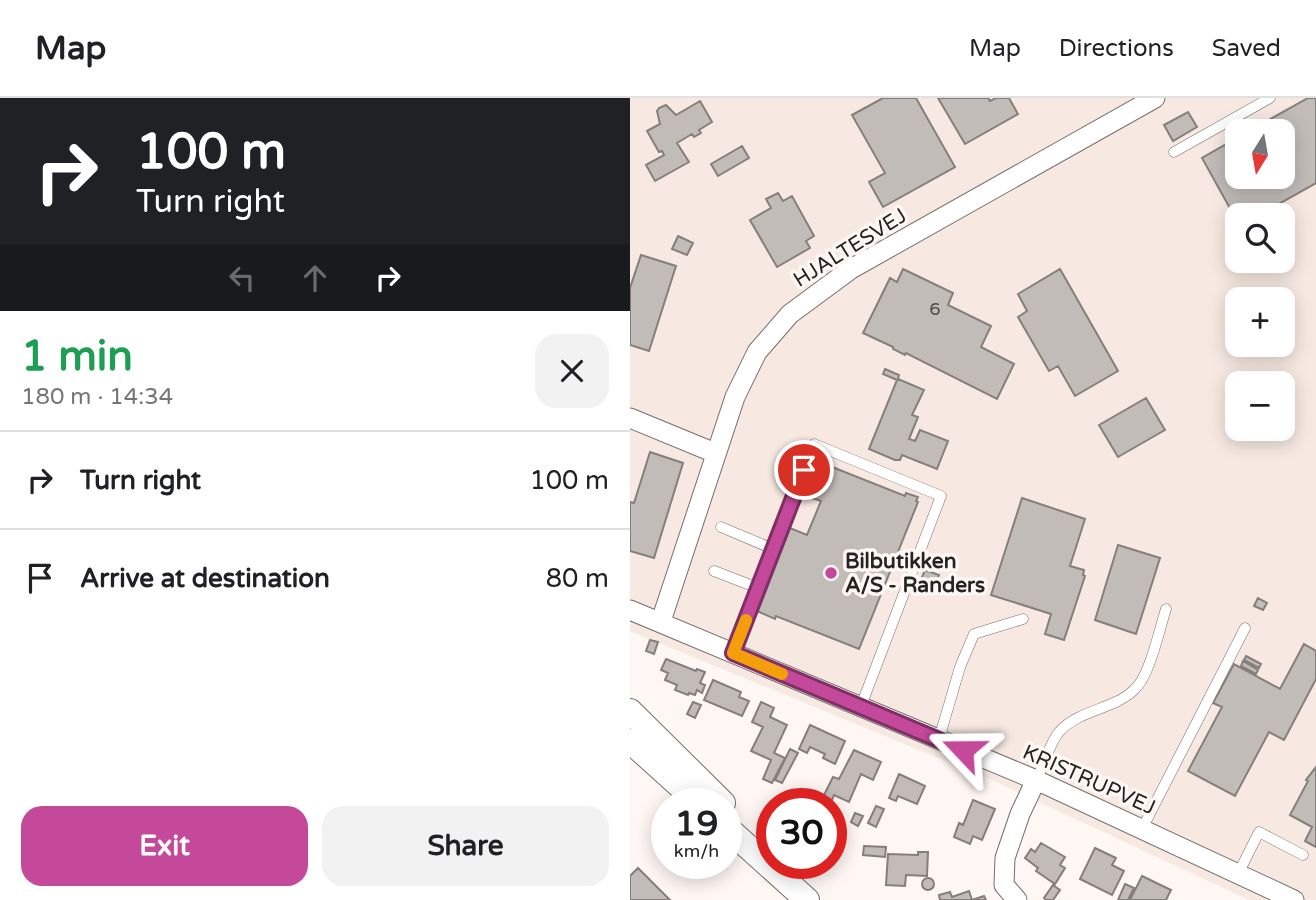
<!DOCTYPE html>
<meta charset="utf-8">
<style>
:root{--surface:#fff;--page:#f2f2f2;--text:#202124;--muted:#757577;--line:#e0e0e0;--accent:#c4499a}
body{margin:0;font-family:"Varela Round",sans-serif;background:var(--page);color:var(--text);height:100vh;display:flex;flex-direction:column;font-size:26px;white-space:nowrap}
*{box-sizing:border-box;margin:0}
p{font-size:23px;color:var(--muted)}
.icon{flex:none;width:38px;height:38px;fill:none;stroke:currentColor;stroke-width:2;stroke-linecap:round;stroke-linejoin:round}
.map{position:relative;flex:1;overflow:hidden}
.panel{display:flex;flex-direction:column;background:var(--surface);width:630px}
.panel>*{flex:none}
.guide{background:#202124;color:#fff;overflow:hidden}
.needle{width:46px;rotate:191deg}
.fabs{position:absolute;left:595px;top:21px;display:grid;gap:14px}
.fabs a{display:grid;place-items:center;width:70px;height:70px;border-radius:14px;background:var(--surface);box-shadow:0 4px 18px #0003;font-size:35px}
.speed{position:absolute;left:21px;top:690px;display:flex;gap:14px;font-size:35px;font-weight:700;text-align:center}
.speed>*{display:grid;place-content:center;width:91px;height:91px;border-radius:50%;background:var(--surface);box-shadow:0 4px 18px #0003;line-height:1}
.speed small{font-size:18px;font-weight:400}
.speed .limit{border:10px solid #d22;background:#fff;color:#111}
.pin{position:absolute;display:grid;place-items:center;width:60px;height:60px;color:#fff;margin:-30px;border:4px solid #fff;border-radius:50%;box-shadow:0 2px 7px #0007}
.me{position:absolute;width:77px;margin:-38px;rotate:293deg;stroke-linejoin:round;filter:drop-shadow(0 0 5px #0008)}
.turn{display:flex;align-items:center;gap:24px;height:147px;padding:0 21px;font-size:32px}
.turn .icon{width:91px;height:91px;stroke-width:2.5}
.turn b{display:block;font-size:49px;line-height:60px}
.lanes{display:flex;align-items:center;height:66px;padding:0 21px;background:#0003;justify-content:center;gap:35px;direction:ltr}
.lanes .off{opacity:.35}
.round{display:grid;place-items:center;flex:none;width:74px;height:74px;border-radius:21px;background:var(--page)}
.head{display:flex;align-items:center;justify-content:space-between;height:119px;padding:0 21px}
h1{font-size:42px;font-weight:700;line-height:52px;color:#1e9e55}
.action{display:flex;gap:14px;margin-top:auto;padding:14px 21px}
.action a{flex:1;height:80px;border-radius:21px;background:var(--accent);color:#fff;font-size:28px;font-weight:700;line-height:80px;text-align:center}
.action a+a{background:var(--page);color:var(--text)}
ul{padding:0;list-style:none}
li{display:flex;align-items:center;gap:21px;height:98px;padding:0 21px;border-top:2px solid var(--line)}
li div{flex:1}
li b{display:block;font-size:26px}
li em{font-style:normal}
header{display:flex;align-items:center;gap:42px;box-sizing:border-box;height:98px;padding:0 35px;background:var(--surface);border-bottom:2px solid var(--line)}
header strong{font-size:33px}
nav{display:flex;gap:38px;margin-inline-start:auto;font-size:24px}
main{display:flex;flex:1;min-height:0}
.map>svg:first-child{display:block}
.built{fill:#f7e9e2;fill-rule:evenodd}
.building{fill:#c2bcb9;stroke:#857f7c;stroke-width:2}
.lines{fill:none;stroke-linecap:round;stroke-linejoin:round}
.service-casing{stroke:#756f6c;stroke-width:11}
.minor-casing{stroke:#756f6c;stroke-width:21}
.tertiary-casing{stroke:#756f6c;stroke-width:26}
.service{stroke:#fff;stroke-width:10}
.minor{stroke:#fff;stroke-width:19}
.tertiary{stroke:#fff;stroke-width:24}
.route-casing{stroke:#7f2f64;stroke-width:18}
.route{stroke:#c4499a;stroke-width:12}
.slow{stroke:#f59e0b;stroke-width:12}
.poi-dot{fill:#c4499a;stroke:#fef7f4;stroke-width:2.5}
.labels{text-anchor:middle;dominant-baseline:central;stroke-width:7;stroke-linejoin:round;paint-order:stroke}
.number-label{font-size:18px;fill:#4d4a48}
.street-label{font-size:21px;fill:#262423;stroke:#fef7f4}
.poi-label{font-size:21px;font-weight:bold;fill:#262423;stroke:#fef7f4;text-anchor:start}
</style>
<header>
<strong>Map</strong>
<nav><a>Map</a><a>Directions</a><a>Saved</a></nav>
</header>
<main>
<section class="panel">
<div class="guide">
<div class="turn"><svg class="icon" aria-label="right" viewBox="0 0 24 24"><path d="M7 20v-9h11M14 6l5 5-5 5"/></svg><div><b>100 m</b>Turn right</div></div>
<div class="lanes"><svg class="icon off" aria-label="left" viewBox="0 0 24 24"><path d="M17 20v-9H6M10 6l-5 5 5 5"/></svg><svg class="icon off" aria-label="ahead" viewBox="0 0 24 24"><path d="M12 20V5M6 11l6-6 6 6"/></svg><svg class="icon" aria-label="right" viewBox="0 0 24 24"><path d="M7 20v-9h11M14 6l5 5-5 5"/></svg></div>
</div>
<div class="head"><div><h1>1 min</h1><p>180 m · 14:34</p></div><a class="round"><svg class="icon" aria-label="close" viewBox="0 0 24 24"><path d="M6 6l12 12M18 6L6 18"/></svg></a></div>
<ul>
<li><svg class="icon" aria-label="right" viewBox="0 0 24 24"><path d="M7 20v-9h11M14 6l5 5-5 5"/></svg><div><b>Turn right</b></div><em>100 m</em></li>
<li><svg class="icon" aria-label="arrive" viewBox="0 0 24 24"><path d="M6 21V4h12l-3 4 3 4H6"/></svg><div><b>Arrive at destination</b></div><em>80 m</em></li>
</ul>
<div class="action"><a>Exit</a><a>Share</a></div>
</section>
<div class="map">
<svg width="686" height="802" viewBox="0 0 686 802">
<rect width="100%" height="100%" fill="#fef7f4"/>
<path class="built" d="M0,0H686V802H619L362,682L0,533ZM607,33H653V79H607ZM607,117H653V163H607ZM607,201H653V247H607ZM607,285H653V331H607Z"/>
<path class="building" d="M253,0H286L325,69L253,109L239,84L255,75L222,17Z
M308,0H358L360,3L366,0H379L388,16L335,46Z
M678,0H686V85L629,117H607V123L572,60L607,40V79H653V33H619Z
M70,3L82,24L69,32L71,35L64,39L62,36L47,45L59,64L25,83L16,67L34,57L32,53L29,54L17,33L30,26L27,13L29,10L36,7L46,17Z
M558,14L567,29L543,43L534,27Z
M112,48L119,60L88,78L81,66Z
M148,95L153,103L162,98L184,138L176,143L180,150L147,169L120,122L141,110L136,101Z
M48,138L63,145L57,157L42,151Z
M11,157L46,168L19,253L0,247V190Z
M273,171L323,195L318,207L361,228L351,249L384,266L367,301L276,255L275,257L263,251V249L233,235L260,180L267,184Z
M430,171L488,273L445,298L428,268L419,273L388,219L397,213L388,196Z
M255,271L269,277L268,281L294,292L282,317L288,319L279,341L285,343L290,332L318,343L307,371L272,357L270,362H265L239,351L267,282L253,276Z
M516,300L535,332L488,359L469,327Z
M20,354L53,365L24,460L0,453V404L4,405Z
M192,365L275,398L276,395L288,399L286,403L288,404L229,551L146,518L145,521L127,513L160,430L177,437L191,403L179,399Z
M392,400L455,421L440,468L454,472L453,477L455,478L434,542L415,536L421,516L361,497Z
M488,447L530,460L506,536L465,522Z
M295,472L309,477L302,495L288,489Z
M628,500L637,505L633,512L624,508Z
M20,542L28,544L24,556L16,553Z
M674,546L686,553V581L654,642L639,634L605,698L558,673L592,609L583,605L604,566L650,591Z
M616,558L631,566L629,570L614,562Z
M36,561L66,573L67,571L75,574L70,585L75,587L72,595L67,592L65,597L59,595L58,597L45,592L47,587L35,582L38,575L31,572Z
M613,563L628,572L626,576L611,568Z
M83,582L111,594L109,599L119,603L112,618L74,602Z
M63,604L71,607L65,620L57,616Z
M131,604L144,610L140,619L157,627L144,655L155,660L142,685L133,681L141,662L121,653L133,629L122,624Z
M180,627L215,643L205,666L193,660L195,656L180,649L177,655L169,651Z
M160,651L168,655L152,685L145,682Z
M224,652L251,664L243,682L231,676L219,704L204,697L202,702L193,699L203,679L209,681Z
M686,669V749L675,743L682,729L660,717L678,683L676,682Z
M269,676L295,688L287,706L268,698L266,703L259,700Z
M343,702L365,711L352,742L343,738L340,746L324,739L329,725L333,727Z
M246,708L254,711L246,729L238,725Z
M225,715L233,718L228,728L221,724Z
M411,745L435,759L430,767L435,770L425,786L406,773L408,770L395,760L401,751L405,754Z
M234,748L256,749L255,759L233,757Z
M465,750L486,760L482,767L494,773L482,797L450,781Z
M288,754H298L297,778L276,777L275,788L256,787L258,756L288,757Z
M8,770L40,802H0V778Z
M512,778L541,792L536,802H500Z
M292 786a6 6 0 1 1 12 0a6 6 0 1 1-12 0Z
M495,786L504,790L498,802H488Z
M423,787L430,792L423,802H416L414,800Z
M339,793L342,802L354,798L356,802H310L309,797L320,794L322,799Z"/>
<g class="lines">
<g class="service-casing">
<path id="service" d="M544,54L640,0
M91,429L143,451
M84,473L128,490
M103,555L184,346L311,398L231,608
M309,641L330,569L344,536L393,521
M406,682C414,668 419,646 429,634C450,611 483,612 504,592C520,578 529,532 536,511
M512,731L615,530
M608,776L629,734L673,757"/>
</g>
<g class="minor-casing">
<path id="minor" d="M0,320L85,355
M0,512L406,682L664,802
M31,523L105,299L127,254L160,216L221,171L525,0
M387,802L374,787L375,760L390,716L406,682"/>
</g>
<g class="tertiary-casing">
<path id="tertiary" d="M0,613L93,705
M0,643L69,705
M96,729L177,802"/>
</g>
<use href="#service" class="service"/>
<use href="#minor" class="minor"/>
<use href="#tertiary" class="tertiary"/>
</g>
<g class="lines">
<g class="route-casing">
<path id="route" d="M174,372L103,555L333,652"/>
</g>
<use href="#route" class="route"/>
<path class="slow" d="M116,522L103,555L152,576"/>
</g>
<circle class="poi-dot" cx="201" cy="475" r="7"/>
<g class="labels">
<g class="number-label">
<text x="305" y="211">6</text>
</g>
<g class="street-label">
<text transform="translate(220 150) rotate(-32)">HJALTESVEJ</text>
<text transform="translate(459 682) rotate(24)">KRISTRUPVEJ</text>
</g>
<g class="poi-label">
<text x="215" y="463">Bilbutikken<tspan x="215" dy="24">A/S - Randers</tspan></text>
</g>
</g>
</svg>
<div class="fabs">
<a><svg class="needle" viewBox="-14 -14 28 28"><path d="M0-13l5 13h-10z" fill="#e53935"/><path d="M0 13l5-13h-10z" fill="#757577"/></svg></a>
<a><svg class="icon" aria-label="search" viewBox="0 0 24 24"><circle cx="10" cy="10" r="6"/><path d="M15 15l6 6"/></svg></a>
<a>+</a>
<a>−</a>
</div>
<div class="speed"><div>19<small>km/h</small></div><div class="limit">30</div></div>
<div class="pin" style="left:174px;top:372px;background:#d93025"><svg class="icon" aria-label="arrive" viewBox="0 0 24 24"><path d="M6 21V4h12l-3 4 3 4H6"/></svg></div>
<svg class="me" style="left:333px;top:652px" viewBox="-20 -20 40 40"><path d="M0-17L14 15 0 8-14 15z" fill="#c4499a" stroke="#fff" stroke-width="4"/></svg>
</div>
</main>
